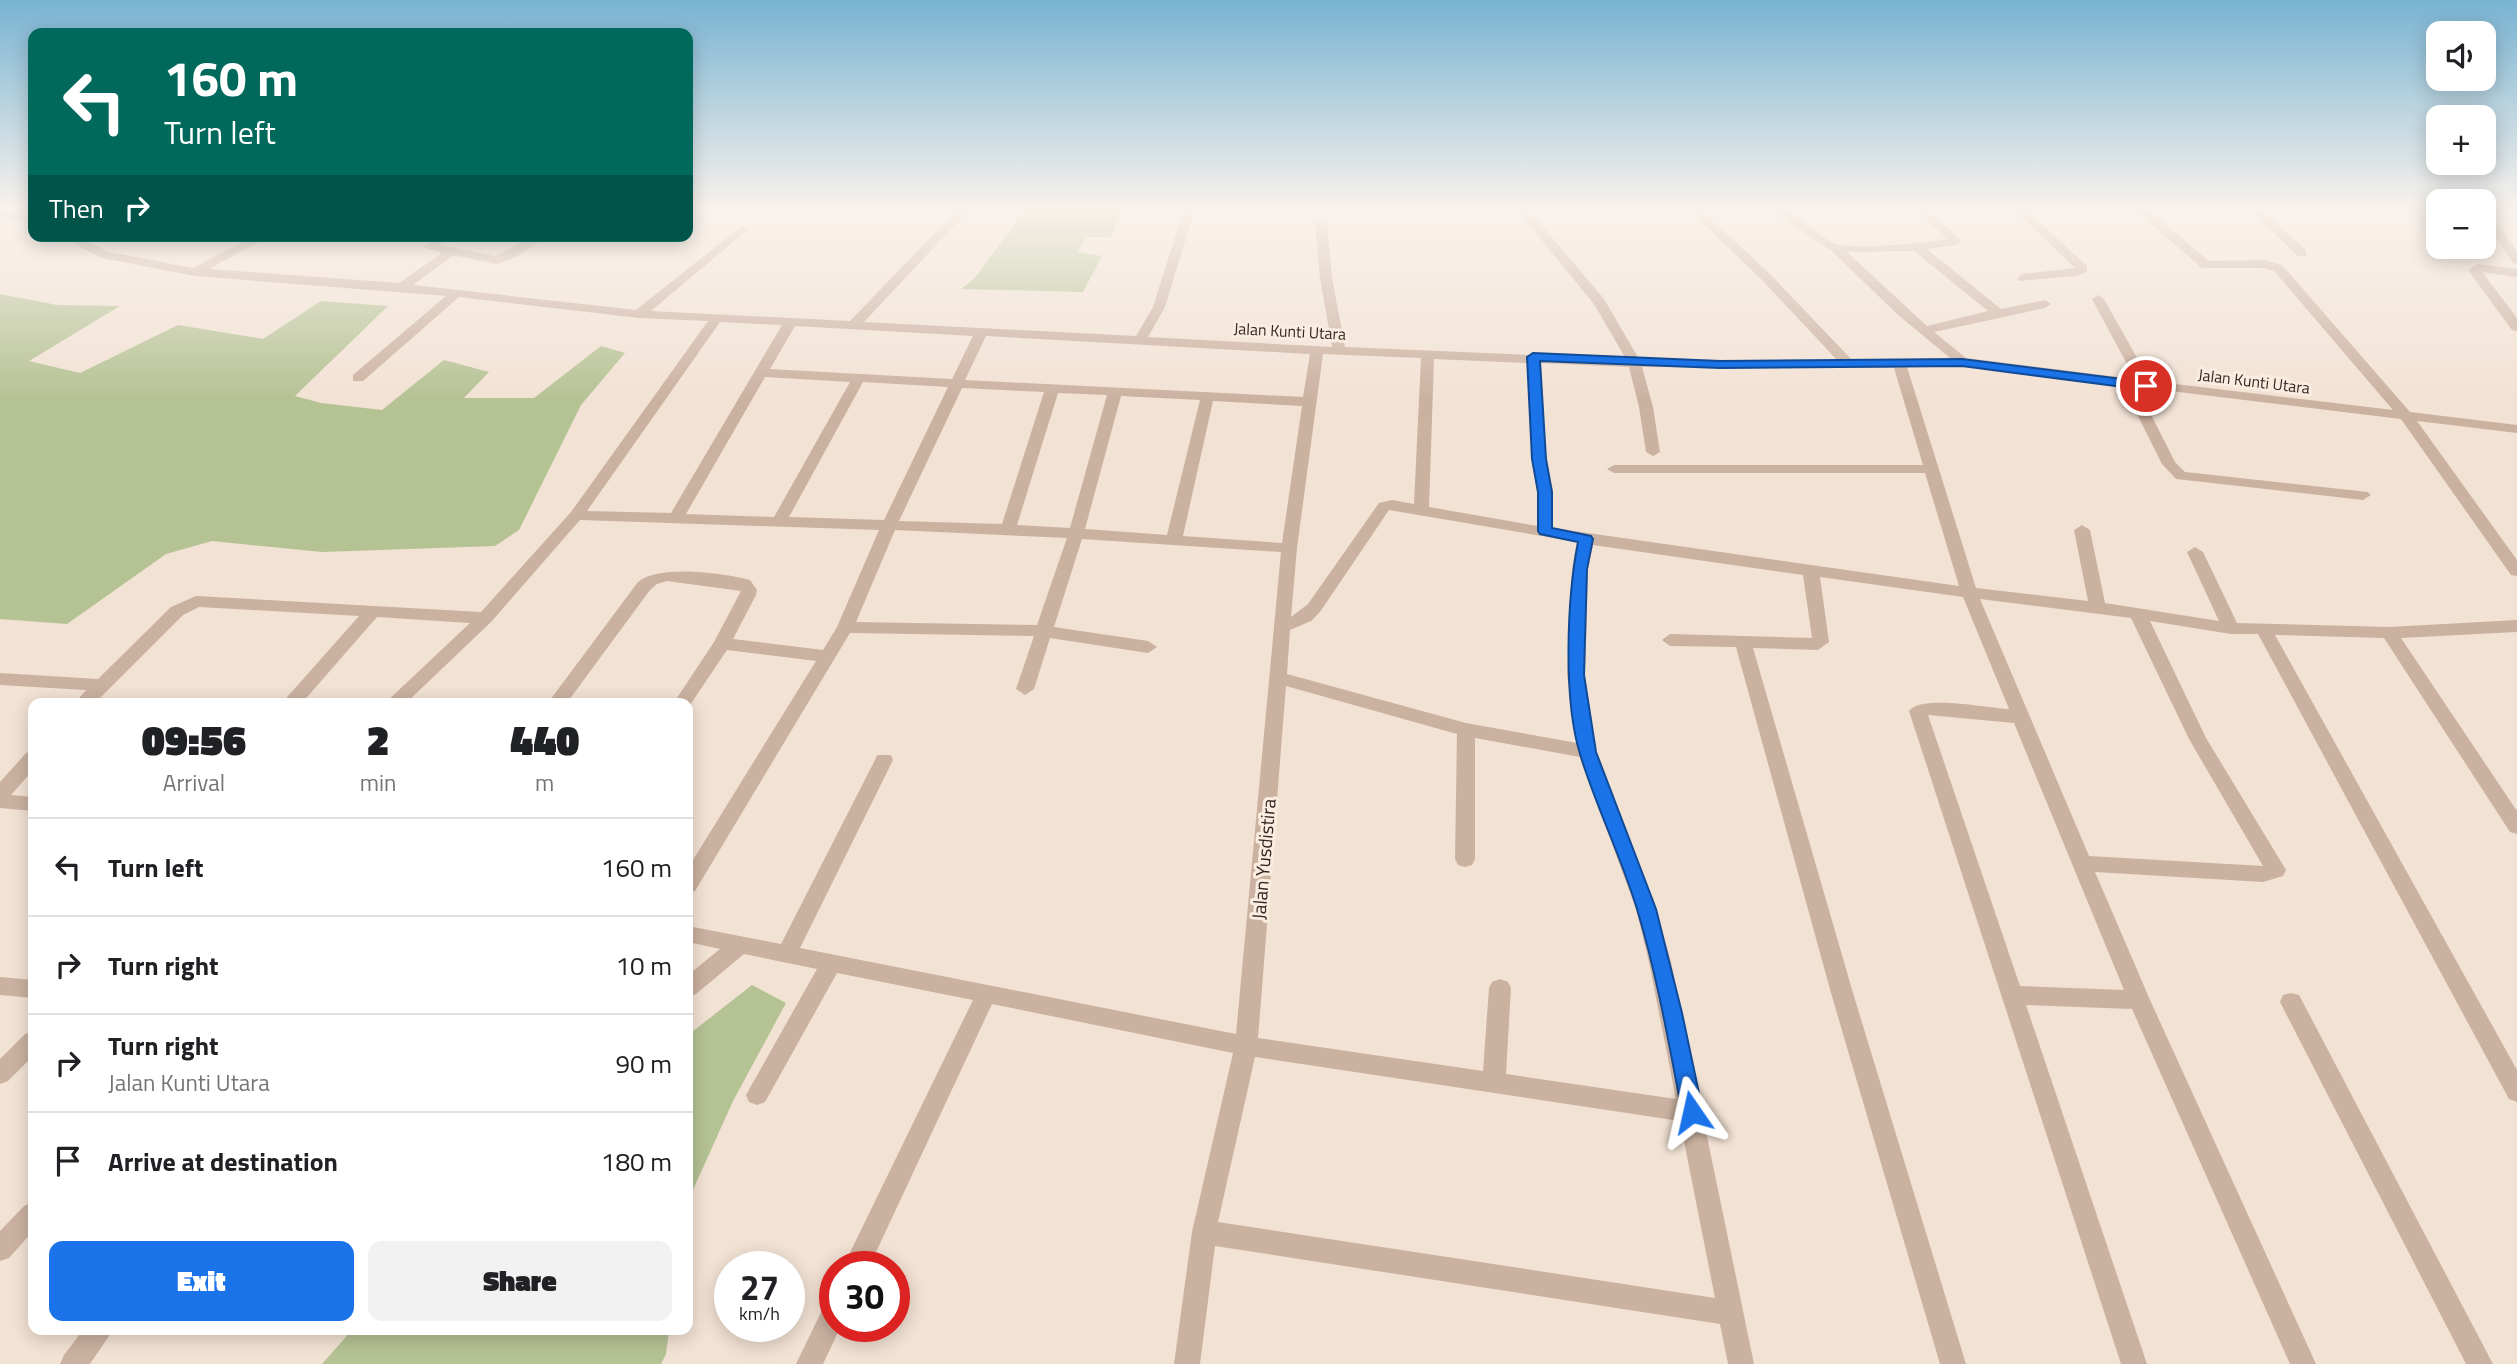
<!DOCTYPE html>
<meta charset="utf-8">
<style>
:root{--surface:#fff;--page:#f2f2f2;--text:#202124;--muted:#757577;--line:#e0e0e0;--accent:#1a73e8}
body{margin:0;font-family:"Titillium Web",sans-serif;background:var(--page);color:var(--text);height:100vh;display:flex;flex-direction:column;font-size:26px;white-space:nowrap}
*{box-sizing:border-box;margin:0}
p{font-size:23px;color:var(--muted)}
.icon{flex:none;width:38px;height:38px;fill:none;stroke:currentColor;stroke-width:2;stroke-linecap:round;stroke-linejoin:round}
.map{position:relative;flex:1;overflow:hidden}
.drawer{position:absolute;left:28px;top:698px;width:665px;height:637px;display:flex;flex-direction:column;background:var(--surface);border-radius:14px;box-shadow:0 4px 18px #0003}
.drawer>*{flex:none}
.banner{position:absolute;left:28px;top:28px;width:665px;height:214px;border-radius:14px;box-shadow:0 4px 18px #0003;background:#00695c;color:#fff;overflow:hidden}
.buttons{position:absolute;left:2426px;top:21px;display:grid;gap:14px}
.buttons a{display:grid;place-items:center;width:70px;height:70px;border-radius:14px;background:var(--surface);box-shadow:0 4px 18px #0003;font-size:35px}
.speed{position:absolute;left:714px;top:1251px;display:flex;gap:14px;font-size:35px;font-weight:700;text-align:center}
.speed>*{display:grid;place-content:center;width:91px;height:91px;border-radius:50%;background:var(--surface);box-shadow:0 4px 18px #0003;line-height:1}
.speed small{font-size:18px;font-weight:400}
.speed .limit{border:10px solid #d22;background:#fff;color:#111}
.pin{position:absolute;display:grid;place-items:center;width:60px;height:60px;color:#fff;margin:-30px;border:4px solid #fff;border-radius:50%;box-shadow:0 2px 7px #0007}
.me{position:absolute;width:77px;margin:-38px;rotate:349deg;stroke-linejoin:round;filter:drop-shadow(0 0 5px #0008)}
.turn{display:flex;align-items:center;gap:24px;height:147px;padding:0 21px;font-size:32px}
.turn .icon{width:91px;height:91px;stroke-width:2.5}
.turn b{display:block;font-size:49px;line-height:60px}
.then{display:flex;align-items:center;height:66px;padding:0 21px;background:#0003;gap:14px;font-size:26px}
.eta{display:flex;justify-content:space-evenly;align-items:center;height:119px;text-align:center}
.eta b{font-size:42px;font-weight:800;line-height:49px}
.primary-button{display:flex;gap:14px;margin-top:auto;padding:14px 21px}
.primary-button a{flex:1;height:80px;border-radius:14px;background:var(--accent);color:#fff;font-size:28px;font-weight:800;line-height:80px;text-align:center}
.primary-button a+a{background:var(--page);color:var(--text)}
ul{padding:0;list-style:none}
li{display:flex;align-items:center;gap:21px;height:98px;padding:0 21px;border-top:2px solid var(--line)}
li div{flex:1}
li b{display:block;font-size:26px}
li em{font-style:normal}
.map>svg:first-child{display:block}
.green{fill:#b5c294}
.lines{fill:none;stroke-linecap:round;stroke-linejoin:round}
.street{fill:#cbb1a0;fill-rule:evenodd}
.route{fill:#1a73e8;stroke:#114b97;stroke-width:2}
.labels{text-anchor:middle;dominant-baseline:central;stroke-width:6;stroke-linejoin:round;paint-order:stroke}
.far-street-label{font-size:16px;fill:#342824;stroke:#faede0}
.street-label{font-size:19px;fill:#342824;stroke:#faede0}
</style>
<div class="map">
<svg width="2517" height="1364" viewBox="0 0 2517 1364">
<rect width="100%" height="100%" fill="#f2e2d4"/>
<path class="green" d="M1026,209H1122L1111,237H1087L1077,252L1102,256L1083,292L961,289L974,279Z
M0,294L57,305L120,306L29,361L80,373L178,325L263,339L321,301L388,306L295,396L321,403L382,410L444,360L489,372L464,398H534L601,346L625,353L581,405L519,530L495,546L322,552L212,541L166,554L67,624L0,619Z
M752,985L786,1003L733,1101L688,1201V1077L691,1072L688,1068V1035Z
M352,1330H669L666,1354L661,1364H322Z"/>
<g class="lines">
<path class="street" d="M0,209L33,218V224L0,216Z
M958,209H970L864,322L1136,336L1153,307L1184,209H1195L1165,307L1148,337L1332,347L1320,278L1315,223L1321,220L1327,223L1332,278L1345,347L1626,359L1594,304L1516,209H1528L1604,299L1639,359L1838,361L1762,280L1688,209H1700L1770,274L1853,361L1950,358L1897,314L1833,252L1769,209C1799,207 1817,242 1842,245C1868,249 1919,243 1947,239L1915,209H1927L1962,241L1956,245L1927,249L2001,309L2045,300L2051,304L2045,308L1934,332L1966,358L2135,379L2092,299L2098,295L2104,299L2150,381L2393,410L2274,271L2263,268H2202L2134,209H2147L2209,261L2264,260L2282,265L2410,412L2517,425V433L2417,421L2517,560V576L2511,575L2401,419L2137,387L2175,462L2185,472L2368,492L2371,495L2363,500L2176,479L2162,464L2123,386L1962,366L1907,367L1976,588L2088,601L2074,530L2082,525L2090,530L2105,603L2219,621L2187,552L2195,547L2203,552L2237,623L2389,627L2517,620V632L2401,638L2517,811V834L2510,832L2384,638L2275,635L2517,1070V1102L2509,1099L2258,634H2231L2150,621L2206,738L2286,870L2283,876L2263,882L2095,872L2150,1000L2316,1364H2290L2132,1009L2026,1005L2147,1364H2121L1909,711C1920,694 1988,708 2009,709L1963,597L1820,577L1829,642L1818,650L1753,648L1853,993L1966,1364H1940L1831,993L1736,647L1670,646L1662,640L1670,634L1812,638L1803,575L1593,545L1588,569L1585,675L1596,752L1656,909L1671,962L1754,1364H1728L1720,1324L1215,1246L1200,1364H1174L1192,1232L1233,1053L992,1004L869,1267H843L973,1000L837,973L765,1102L757,1105L749,1102L746,1095L817,969L744,954L696,994L688,997V975L720,949L688,942V926L781,944L875,760L877,755H891L893,760L800,948L1236,1034L1281,552L1082,539L1054,627L1148,641L1157,647L1148,653L1050,638L1034,689L1025,695L1016,689L1034,636L850,633L695,891L688,893V868L816,661L727,650L688,708V704H673L714,642L741,591L667,581L657,584L650,590L566,704H547L638,582C660,564 723,573 750,580L757,590L756,595L733,639L823,650L837,627L879,530L580,520L491,622L405,704H384L470,623L377,617L301,704H281L359,616L199,607L183,615L94,704H74L86,690L0,685V673L98,679L171,607L196,596L481,612L571,512L708,321L639,318L459,297L363,381H353V375L446,296L195,276L102,258L59,236H75L109,252L193,268L254,236H269L209,269L399,283L442,253L423,247L438,236H452L439,245L496,256L533,236H548L514,258L497,264L454,255L413,285L636,310L742,226L748,229L746,231L651,311L850,321ZM1914,251L1988,311L1927,326L1847,252ZM720,322L782,325L671,513L587,511ZM795,326L973,336L952,379L770,369ZM986,336L1310,354L1303,397L965,380ZM1323,354L1421,358L1414,504L1392,500L1379,503L1308,604L1291,617L1297,548ZM1434,359L1527,363L1532,459L1537,492V526L1429,507ZM1540,363L1629,367L1639,407L1646,452L1653,456L1660,452L1653,407L1642,367L1894,368L1923,465H1614L1607,469L1614,473H1925L1959,586L1553,528V492L1546,459ZM765,377L850,382L774,517L686,514ZM863,382L948,387L884,520L789,517ZM962,388L1044,392L1002,524L899,521ZM1058,393L1107,395L1070,528L1017,525ZM1121,396L1200,400L1167,535L1085,529ZM1213,401L1302,406L1282,543L1183,536ZM1389,510L1577,542L1572,569L1567,675L1577,743L1466,723L1287,674L1290,630L1311,621L1320,612ZM895,530L1067,538L1037,625L856,622ZM1980,599L2131,618L2189,739L2263,866L2089,856ZM1286,686L1457,734L1455,859L1458,865L1465,867L1472,865L1475,859V738L1580,757L1636,909L1649,962L1676,1099L1506,1074L1511,988L1508,982L1500,979L1492,982L1489,988L1483,1071L1258,1038ZM1928,715L2014,723L2124,990L2020,986ZM1255,1057L1680,1121L1715,1298L1218,1222Z
M2013,209H2025L2087,266V272L2076,276L2019,281L2017,278L2023,274L2075,268Z
M2249,209H2260L2306,250V256H2298Z
M2483,209H2488L2517,251V264L2513,263L2483,218Z
M2478,264L2517,269V277L2482,272L2517,318V331L2512,330L2468,270Z
M33,751V770L11,795L33,797V811L0,808V782L26,753Z
M0,977L33,980V998L0,995Z
M2291,993L2299,995L2493,1364H2466L2280,1002L2283,995Z
M33,1031V1056L8,1081L0,1084V1059L25,1034Z
M33,1202V1231L9,1258L0,1261V1231L24,1206Z
M835,1298V1326H841L823,1364H796L826,1302Z
M83,1330H113L90,1364H60L64,1355Z"/>
</g>
<linearGradient id="sky" x2="0" y2="1"><stop stop-color="#78b3d2"/><stop offset="0.52" stop-color="#f9f2ec"/><stop offset="1" stop-color="#f9f2ec" stop-opacity="0"/></linearGradient>
<rect width="2517" height="400" fill="url(#sky)"/>
<path class="route" d="M1533,353L1720,361L1962,359L2146,382L2152,386L2146,390L1962,366L1720,368L1540,361L1546,459L1552,492V528L1591,536L1593,539L1587,569L1584,675L1596,752L1656,909L1682,1013L1703,1112L1700,1119L1692,1122L1685,1119L1682,1112C1669,1044 1657,975 1637,909C1621,856 1596,807 1580,754C1563,698 1567,599 1578,542L1540,534L1538,531V492L1532,459L1527,357Z"/>
<g class="labels">
<g class="far-street-label">
<text transform="translate(1290 331) rotate(3)">Jalan Kunti Utara</text>
<text transform="translate(2254 381) rotate(7)">Jalan Kunti Utara</text>
</g>
<g class="street-label">
<text transform="translate(1263 859) rotate(-85)">Jalan Yusdistira</text>
</g>
</g>
</svg>
<div class="buttons">
<a><svg class="icon" aria-label="sound" viewBox="0 0 24 24"><path d="M4 9h4l5-4v14l-5-4H4zM17 9q2 3 0 6"/></svg></a>
<a>+</a>
<a>−</a>
</div>
<div class="speed"><div>27<small>km/h</small></div><div class="limit">30</div></div>
<div class="pin" style="left:2146px;top:386px;background:#d93025"><svg class="icon" aria-label="arrive" viewBox="0 0 24 24"><path d="M6 21V4h12l-3 4 3 4H6"/></svg></div>
<svg class="me" style="left:1692px;top:1112px" viewBox="-20 -20 40 40"><path d="M0-17L14 15 0 8-14 15z" fill="#1a73e8" stroke="#fff" stroke-width="4"/></svg>
<div class="banner">
<div class="turn"><svg class="icon" aria-label="left" viewBox="0 0 24 24"><path d="M17 20v-9H6M10 6l-5 5 5 5"/></svg><div><b>160 m</b>Turn left</div></div>
<div class="then">Then<svg class="icon" aria-label="right" viewBox="0 0 24 24"><path d="M7 20v-9h11M14 6l5 5-5 5"/></svg></div>
</div>
<section class="drawer">
<div class="eta">
<div><b>09:56</b><p>Arrival</p></div>
<div><b>2</b><p>min</p></div>
<div><b>440</b><p>m</p></div>
</div>
<ul>
<li><svg class="icon" aria-label="left" viewBox="0 0 24 24"><path d="M17 20v-9H6M10 6l-5 5 5 5"/></svg><div><b>Turn left</b></div><em>160 m</em></li>
<li><svg class="icon" aria-label="right" viewBox="0 0 24 24"><path d="M7 20v-9h11M14 6l5 5-5 5"/></svg><div><b>Turn right</b></div><em>10 m</em></li>
<li><svg class="icon" aria-label="right" viewBox="0 0 24 24"><path d="M7 20v-9h11M14 6l5 5-5 5"/></svg><div><b>Turn right</b><p>Jalan Kunti Utara</p></div><em>90 m</em></li>
<li><svg class="icon" aria-label="arrive" viewBox="0 0 24 24"><path d="M6 21V4h12l-3 4 3 4H6"/></svg><div><b>Arrive at destination</b></div><em>180 m</em></li>
</ul>
<div class="primary-button"><a>Exit</a><a>Share</a></div>
</section>
</div>
